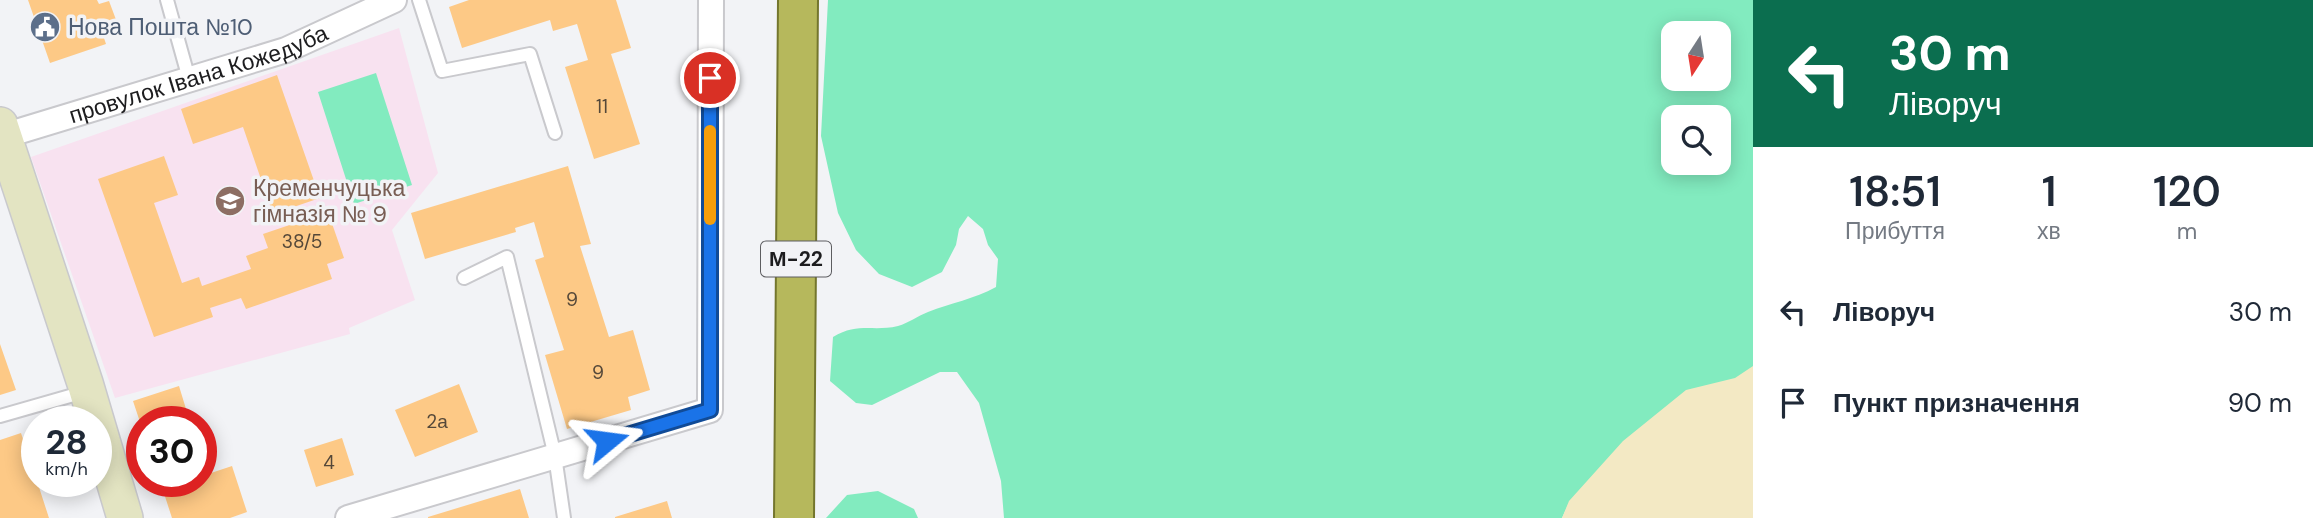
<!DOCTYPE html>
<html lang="uk">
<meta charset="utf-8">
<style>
:root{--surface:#fff;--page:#f2f2f3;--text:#1f2937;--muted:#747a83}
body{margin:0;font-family:"DM Sans",sans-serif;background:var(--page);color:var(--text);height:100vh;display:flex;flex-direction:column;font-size:26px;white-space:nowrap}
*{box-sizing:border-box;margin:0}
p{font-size:23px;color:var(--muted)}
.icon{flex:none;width:38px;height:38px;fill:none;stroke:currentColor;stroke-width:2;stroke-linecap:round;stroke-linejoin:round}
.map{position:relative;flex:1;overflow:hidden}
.drawer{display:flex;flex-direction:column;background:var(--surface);width:560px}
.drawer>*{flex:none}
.hud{background:#0b6e4f;color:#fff;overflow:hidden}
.needle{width:46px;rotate:192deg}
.fabs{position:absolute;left:1661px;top:21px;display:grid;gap:14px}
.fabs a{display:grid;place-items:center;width:70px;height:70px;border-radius:14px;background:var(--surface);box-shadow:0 4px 18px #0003;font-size:35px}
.speed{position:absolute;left:21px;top:406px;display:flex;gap:14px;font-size:35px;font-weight:700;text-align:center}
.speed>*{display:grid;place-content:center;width:91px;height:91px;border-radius:50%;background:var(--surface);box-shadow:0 4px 18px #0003;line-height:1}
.speed small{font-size:18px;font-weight:400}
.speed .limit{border:10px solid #d22;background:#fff;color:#111}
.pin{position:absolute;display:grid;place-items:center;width:60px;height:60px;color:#fff;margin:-30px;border:4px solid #fff;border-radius:50%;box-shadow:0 2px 7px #0007}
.me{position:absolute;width:77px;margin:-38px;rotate:74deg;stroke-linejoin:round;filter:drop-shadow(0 0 5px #0008)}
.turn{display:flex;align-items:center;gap:24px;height:147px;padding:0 21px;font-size:32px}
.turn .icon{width:91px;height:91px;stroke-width:2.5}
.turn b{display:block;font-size:49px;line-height:60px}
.eta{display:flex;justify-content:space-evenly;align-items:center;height:119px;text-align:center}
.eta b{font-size:42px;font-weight:600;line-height:49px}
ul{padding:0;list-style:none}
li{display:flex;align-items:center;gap:21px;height:91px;padding:0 21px}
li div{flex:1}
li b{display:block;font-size:26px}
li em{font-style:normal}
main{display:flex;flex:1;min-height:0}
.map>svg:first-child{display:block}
.education{fill:#f8e2f0}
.green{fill:#82ebbf;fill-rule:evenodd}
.sand{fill:#f3e9c4}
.building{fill:#fdc986}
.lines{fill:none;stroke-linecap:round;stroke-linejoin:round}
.service-casing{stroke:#c9c9cd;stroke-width:16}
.minor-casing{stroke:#c9c9cd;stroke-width:28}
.secondary-casing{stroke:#c9c9cd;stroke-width:38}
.trunk-casing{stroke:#74762d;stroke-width:42}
.service{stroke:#fff;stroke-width:12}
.minor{stroke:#fff;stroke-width:24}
.secondary{stroke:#e3e4c2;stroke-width:35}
.trunk{stroke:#b6b85c;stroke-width:38}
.route-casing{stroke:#114b97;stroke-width:18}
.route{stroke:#1a73e8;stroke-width:12}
.slow{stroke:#f59e0b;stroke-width:12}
.labels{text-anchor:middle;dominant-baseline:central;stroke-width:7;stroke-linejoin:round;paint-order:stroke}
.number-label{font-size:19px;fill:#554839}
.shield{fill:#f2f3f6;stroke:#5d5d60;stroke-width:2}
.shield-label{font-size:21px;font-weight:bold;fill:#1d1d1f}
.service-label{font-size:23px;fill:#4e5e75;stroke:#f2f3f6;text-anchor:start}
.street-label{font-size:23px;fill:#1d1d1f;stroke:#f2f3f6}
.education-label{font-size:23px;fill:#785e54;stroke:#f2f3f6;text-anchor:start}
</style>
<main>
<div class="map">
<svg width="1753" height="518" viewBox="0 0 1753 518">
<rect width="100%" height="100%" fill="#f2f3f6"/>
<path class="education" d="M399,28L438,173L392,230L415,300L349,328L350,334L115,398L31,157Z"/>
<path class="green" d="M828,0H1753V518L1568,505L1562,518H1004L1001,481L979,403L957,372H940L872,405L856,403L830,381L833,337C858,322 873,332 898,326C909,323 917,316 928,312C951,303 974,299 996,287L998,259L988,245L983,229L968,216L959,229L956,245L942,272L912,287L879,274L856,250L838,213L821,136ZM1673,33H1718V79H1673ZM1673,117H1718V163H1673Z
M376,73L412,185L354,204L318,92Z
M878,491L914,509L918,518H826L847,495Z"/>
<path class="sand" d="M1753,366V518H1562L1569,501L1623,441L1686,390L1735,378Z"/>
<path class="building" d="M28,0H97L99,4L109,1L121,33L104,38L106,44L50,63Z
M469,0H616L631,48L611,54L640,144L594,159L565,67L588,60L577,24L553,31L550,20L462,48L449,7Z
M277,75L320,198L273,214L243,127L193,144L181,109Z
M164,156L178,195L154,203L182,283L199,277L202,286L251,269L246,256L268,248L263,234L328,212L344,258L327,264L332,279L246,309L241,298L210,308L213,317L154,337L98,179Z
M568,166L591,244L580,246L609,337L633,330L650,390L628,397L631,410L567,429L545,355L564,350L535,260L544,257L534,222L515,228L516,232L425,259L411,213Z
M0,344L16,390L0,395Z
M459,384L478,432L415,457L395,410Z
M179,386L190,422H140L133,401Z
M21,433L37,481L49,518H0V440Z
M342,438L354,475L316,487L304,450Z
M201,456L208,474L232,466L247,512L230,518H172L160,481H201Z
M520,489L529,518H428V517Z
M667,501L672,518H615V517Z"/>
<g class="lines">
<g class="service-casing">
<path id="service" d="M167,0L189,79
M419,0L442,71L530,54L555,133
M464,278L507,257L555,456L564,518
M0,416L84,392"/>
</g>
<g class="minor-casing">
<g id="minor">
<path id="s1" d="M0,137L286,50L394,0"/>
<path d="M348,518L710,410L711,0"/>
</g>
</g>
<g class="secondary-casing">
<path id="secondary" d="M0,125L85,383L125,518"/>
</g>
<g class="trunk-casing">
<path id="trunk" d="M794,518L798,0"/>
</g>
<use href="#service" class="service"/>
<use href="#minor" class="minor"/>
<use href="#secondary" class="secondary"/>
<use href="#trunk" class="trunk"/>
</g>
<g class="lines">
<g class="route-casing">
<path id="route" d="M607,441L710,410V78"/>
</g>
<use href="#route" class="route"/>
<path class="slow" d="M710,131V219"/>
</g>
<defs>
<g id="civic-disc" transform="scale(1.575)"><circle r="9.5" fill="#5c6f8a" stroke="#f2f3f6"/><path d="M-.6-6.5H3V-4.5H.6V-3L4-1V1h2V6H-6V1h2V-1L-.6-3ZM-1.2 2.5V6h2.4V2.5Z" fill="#fff"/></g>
<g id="school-disc" transform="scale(1.575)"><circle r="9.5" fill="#8d6e63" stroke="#f2f3f6"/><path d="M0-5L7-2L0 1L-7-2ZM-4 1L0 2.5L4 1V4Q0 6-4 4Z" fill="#fff"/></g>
</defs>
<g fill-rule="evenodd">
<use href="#civic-disc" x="45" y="27"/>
<use href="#school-disc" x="230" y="201"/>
</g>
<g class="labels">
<g class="number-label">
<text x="602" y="106">11</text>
<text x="302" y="241">38/5</text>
<text x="572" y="299">9</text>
<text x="598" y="372">9</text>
<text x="437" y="421">2а</text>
<text x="329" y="462">4</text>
</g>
<rect class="shield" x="761" y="241.5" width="70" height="35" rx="5"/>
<g class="shield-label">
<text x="796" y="259">М-22</text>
</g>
<g class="service-label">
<text x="68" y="27">Нова Пошта №10</text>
</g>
<g class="street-label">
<text stroke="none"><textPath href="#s1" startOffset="208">провулок Івана Кожедуба</textPath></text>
</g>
<g class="education-label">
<text x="253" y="188">Кременчуцька<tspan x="253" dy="26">гімназія № 9</tspan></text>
</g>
</g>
</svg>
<div class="fabs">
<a><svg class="needle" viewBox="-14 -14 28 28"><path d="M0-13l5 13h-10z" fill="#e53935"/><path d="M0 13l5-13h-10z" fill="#747a83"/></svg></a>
<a><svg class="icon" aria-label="search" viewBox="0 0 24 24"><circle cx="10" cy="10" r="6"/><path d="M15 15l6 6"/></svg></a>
</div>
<div class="speed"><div>28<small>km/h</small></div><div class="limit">30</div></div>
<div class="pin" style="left:710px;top:78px;background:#d93025"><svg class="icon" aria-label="arrive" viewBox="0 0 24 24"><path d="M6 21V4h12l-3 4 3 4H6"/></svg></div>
<svg class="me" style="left:607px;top:441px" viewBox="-20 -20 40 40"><path d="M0-17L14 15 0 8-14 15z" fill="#1a73e8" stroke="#fff" stroke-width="4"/></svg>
</div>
<section class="drawer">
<div class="hud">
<div class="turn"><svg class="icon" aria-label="left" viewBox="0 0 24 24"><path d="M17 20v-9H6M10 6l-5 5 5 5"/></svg><div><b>30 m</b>Ліворуч</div></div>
</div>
<div class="eta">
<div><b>18:51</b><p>Прибуття</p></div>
<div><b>1</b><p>хв</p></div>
<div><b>120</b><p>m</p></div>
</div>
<ul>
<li><svg class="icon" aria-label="left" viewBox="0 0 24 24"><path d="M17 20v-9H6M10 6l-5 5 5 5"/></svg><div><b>Ліворуч</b></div><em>30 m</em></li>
<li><svg class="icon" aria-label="arrive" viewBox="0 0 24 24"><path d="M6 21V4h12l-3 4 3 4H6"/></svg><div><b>Пункт призначення</b></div><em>90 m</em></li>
</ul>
</section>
</main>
